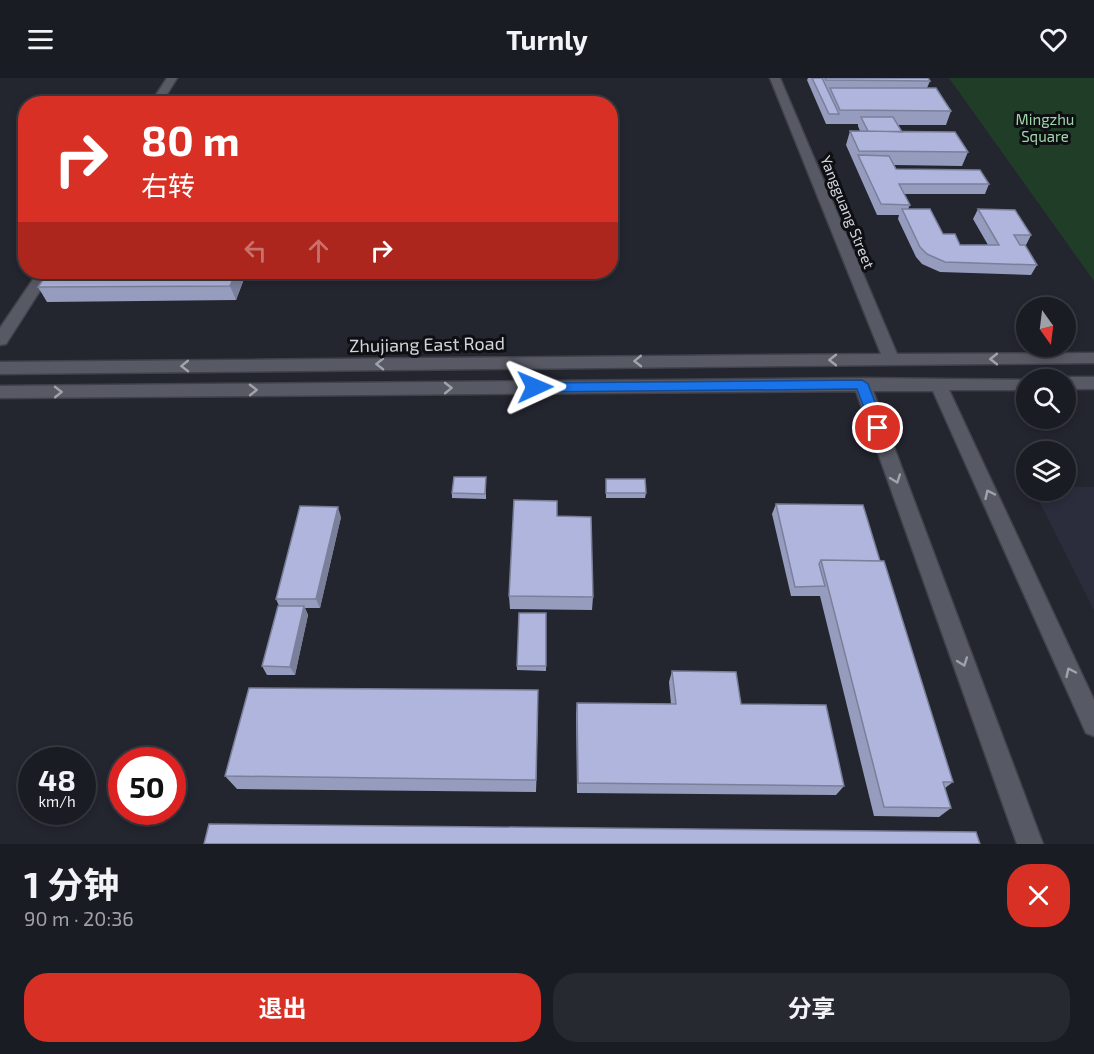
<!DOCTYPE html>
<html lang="zh">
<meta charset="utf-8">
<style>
:root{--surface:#1a1c23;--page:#272930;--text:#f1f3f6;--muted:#9fa1a6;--line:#383a41;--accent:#d93025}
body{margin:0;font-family:"Exo 2","Noto Sans SC",sans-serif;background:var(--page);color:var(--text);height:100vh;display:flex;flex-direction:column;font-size:22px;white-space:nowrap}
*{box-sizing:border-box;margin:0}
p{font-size:20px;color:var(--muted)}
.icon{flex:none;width:33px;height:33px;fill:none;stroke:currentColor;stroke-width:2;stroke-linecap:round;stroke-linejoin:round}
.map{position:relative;height:766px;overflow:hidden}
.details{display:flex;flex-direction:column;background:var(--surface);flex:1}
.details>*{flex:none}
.guide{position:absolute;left:18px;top:18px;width:600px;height:183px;border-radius:24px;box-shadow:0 3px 9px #0003,0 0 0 2px var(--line);background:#d93025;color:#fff;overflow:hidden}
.needle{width:39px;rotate:166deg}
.fabs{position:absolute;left:1016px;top:219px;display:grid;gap:12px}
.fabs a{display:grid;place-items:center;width:60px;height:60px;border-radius:50%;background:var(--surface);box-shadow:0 3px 9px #0003,0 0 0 2px var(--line);font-size:30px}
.speed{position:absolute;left:18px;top:669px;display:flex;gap:12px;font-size:30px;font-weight:700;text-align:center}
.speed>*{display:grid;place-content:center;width:78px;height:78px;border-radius:50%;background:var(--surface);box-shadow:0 3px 9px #0003,0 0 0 2px var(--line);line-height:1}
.speed small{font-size:15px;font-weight:400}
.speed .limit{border:9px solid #d22;background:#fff;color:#111}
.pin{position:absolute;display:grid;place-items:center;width:51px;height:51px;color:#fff;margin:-26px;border:3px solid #fff;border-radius:50%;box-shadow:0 2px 6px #0007}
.me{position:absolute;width:66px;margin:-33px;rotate:89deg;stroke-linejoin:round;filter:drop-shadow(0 0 4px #0008)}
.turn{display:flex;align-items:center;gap:21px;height:126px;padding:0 24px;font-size:27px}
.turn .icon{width:78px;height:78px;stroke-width:2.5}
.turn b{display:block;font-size:42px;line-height:51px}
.lanes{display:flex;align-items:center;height:57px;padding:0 24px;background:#0003;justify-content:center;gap:30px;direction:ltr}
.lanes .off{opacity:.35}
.round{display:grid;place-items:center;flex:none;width:63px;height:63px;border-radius:24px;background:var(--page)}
.overview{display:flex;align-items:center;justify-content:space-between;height:102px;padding:0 24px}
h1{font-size:36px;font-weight:700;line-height:45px}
.primary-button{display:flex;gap:12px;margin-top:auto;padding:12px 24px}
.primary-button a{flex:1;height:69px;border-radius:24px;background:var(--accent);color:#fff;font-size:24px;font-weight:700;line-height:69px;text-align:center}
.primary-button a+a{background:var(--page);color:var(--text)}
header{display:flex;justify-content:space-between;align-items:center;height:78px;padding:0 24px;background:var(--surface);font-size:27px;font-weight:700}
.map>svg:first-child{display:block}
.built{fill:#2b2d3d}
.green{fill:#203e27}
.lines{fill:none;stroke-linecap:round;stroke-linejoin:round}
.street-casing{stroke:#40414a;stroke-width:3}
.secondary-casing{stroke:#40414a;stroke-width:3}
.street{fill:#575964;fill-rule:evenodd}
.secondary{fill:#575964;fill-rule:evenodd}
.wall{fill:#969cbd}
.shaded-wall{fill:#7a7f9a}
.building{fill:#afb5dc;stroke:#7a7f9a;stroke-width:1.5}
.oneway{stroke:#a1a3ab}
.route{fill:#1a73e8;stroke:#114b97;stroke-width:1.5}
.labels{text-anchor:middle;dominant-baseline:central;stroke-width:6;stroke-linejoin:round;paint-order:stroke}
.far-park-label{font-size:15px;fill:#a0d7a9;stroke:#0e0f13}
.far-street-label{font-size:15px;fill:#d3d4db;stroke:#0e0f13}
.street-label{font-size:18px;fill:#d3d4db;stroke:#0e0f13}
</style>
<header><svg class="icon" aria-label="menu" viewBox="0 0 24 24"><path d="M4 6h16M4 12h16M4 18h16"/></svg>Turnly<svg class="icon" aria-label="heart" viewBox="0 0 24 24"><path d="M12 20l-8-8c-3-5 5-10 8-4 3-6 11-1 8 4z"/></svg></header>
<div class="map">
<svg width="1094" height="766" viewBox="0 0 1094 766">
<rect width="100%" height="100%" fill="#23252f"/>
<path class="built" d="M1065,409H1094V532L1034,413L1065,412Z"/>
<path class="green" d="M949,0H1094V203Z"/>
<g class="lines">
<g class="street-casing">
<path id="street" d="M167,0H177L161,26H150Z
M38,194H52L6,266L0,267V250Z"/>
</g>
<g class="secondary-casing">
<path id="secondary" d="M770,0H780L897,276L1094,275V285L0,296V284L881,276Z
M1065,299H1094V311H1065V302H1059Z
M862,300L1030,302H1026V312H949L1094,622V658L1086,655L933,313H873L1043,766H1017L856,313L0,320V308Z"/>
</g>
<use href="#street" class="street"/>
<use href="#secondary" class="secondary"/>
</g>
<path class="wall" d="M808,0H928L930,3L927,10L951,33L946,47H898L902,54L968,74L962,88L894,87L896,91L989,106L985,116H904L910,127L908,131L960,167H988L973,141L978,131L1031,157L1026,167H1025L1037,187L1031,197L940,194L922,186L916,179L898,141L899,137H877L846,67L850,53H860L858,48V46H826L807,2Z
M48,194H248L247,198H243L244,201L236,222L47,224L38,209Z
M249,194H455L454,195H249Z
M486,399V421L452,420V415Z
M606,401L646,415L645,420H606Z
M776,426L880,483L953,704L945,710L951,730L939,739L874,738L820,518H791L772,436Z
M557,438L593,519L592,532L510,531L509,518Z
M341,439L320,530H305L308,537L295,597H267L262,588L279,528L276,521Z
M546,535V593L517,592V588Z
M672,593L741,626L844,708L836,717L577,715L576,636L577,625L671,626L669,604Z
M538,626L536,714L237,711L225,698Z"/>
<path class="shaded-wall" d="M236,194H242L244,201L236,222L230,208Z
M338,429L341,439L320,530L316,521Z
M304,528L308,537L295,597L290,589Z
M538,612V626L536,714V702Z"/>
<path class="building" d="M812,0H822L839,36H829Z
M825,0H928L930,3L826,2Z
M830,10H936L951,33L840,32Z
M162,21H309L307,26H159Z
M861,39H893L902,54L868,53Z
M850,53L955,54L968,74L859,73Z
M858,77L889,78L896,91L980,92L989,106H899L910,127L881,126Z
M902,131H930L943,156H955L960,167H999L978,131L1015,132L1031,157H1014L1020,167H1025L1037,187L945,184L927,176L920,169Z
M48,194H236L230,208L38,209Z
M454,399H486L485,416L452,415Z
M606,401H645L646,415H606Z
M514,422L557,423V438L591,439L593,519L509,518Z
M776,426L863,427L880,483L821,482L819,486L825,508L795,509Z
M300,428L338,429L316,521H276Z
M821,482L884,483L953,704H943L951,730L884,729Z
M278,528H304L290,589L262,588Z
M519,535H546V588H517Z
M672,593L736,594L741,626L826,627L844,708L578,705L577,625L676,626Z
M249,610L538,612L536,702L225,698Z
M209,746L976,754L980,766H204Z"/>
<defs><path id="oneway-chevron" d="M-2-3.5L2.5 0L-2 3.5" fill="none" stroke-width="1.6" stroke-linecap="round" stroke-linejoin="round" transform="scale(1.5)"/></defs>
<g class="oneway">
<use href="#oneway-chevron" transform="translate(994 281) rotate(180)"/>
<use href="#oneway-chevron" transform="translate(833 282) rotate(180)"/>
<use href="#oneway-chevron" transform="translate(638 283) rotate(179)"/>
<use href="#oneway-chevron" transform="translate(380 286) rotate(179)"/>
<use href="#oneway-chevron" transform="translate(185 288) rotate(179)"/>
<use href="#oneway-chevron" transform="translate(448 310) rotate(-1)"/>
<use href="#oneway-chevron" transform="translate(253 312) rotate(-1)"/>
<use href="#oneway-chevron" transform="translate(58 314) rotate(-1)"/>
<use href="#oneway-chevron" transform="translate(896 401) rotate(70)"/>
<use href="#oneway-chevron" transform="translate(989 416) rotate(-115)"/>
<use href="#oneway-chevron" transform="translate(963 584) rotate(70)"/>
<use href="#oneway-chevron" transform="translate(1070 594) rotate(-115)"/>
</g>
<path class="route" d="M862,302L868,306L885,350L883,354H873L857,311L535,314L529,309L535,305Z"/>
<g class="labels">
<g class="far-park-label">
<text x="1045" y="41">Mingzhu<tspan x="1045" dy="17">Square</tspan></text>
</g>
<g class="far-street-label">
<text transform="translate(848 134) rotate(68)">Yangguang Street</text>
</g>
<g class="street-label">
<text transform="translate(427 266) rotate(-1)">Zhujiang East Road</text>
</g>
</g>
</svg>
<div class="fabs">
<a><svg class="needle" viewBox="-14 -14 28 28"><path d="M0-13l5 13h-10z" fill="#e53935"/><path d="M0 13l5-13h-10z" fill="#9fa1a6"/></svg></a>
<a><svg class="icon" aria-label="search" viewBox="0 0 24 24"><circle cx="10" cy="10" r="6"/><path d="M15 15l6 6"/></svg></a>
<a><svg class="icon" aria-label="layers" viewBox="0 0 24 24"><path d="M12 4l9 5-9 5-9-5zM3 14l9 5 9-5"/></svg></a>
</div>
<div class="speed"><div>48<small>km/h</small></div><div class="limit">50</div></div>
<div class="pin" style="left:878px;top:350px;background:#d93025"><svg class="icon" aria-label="arrive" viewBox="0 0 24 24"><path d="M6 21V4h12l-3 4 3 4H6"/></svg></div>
<svg class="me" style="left:535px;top:309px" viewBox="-20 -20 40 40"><path d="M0-17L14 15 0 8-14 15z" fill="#1a73e8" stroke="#fff" stroke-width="4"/></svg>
<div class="guide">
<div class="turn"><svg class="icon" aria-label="right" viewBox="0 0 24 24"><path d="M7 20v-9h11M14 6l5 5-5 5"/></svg><div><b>80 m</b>右转</div></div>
<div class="lanes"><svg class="icon off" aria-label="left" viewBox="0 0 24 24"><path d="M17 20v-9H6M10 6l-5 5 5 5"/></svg><svg class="icon off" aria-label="ahead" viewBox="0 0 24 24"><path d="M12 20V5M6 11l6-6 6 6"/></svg><svg class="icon" aria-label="right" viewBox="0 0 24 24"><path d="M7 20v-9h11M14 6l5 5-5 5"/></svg></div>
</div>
</div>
<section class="details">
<div class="overview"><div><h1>1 分钟</h1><p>90 m · 20:36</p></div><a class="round" style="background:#d93025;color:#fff"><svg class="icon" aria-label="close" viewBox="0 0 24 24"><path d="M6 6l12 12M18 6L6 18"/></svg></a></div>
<div class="primary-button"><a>退出</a><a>分享</a></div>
</section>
